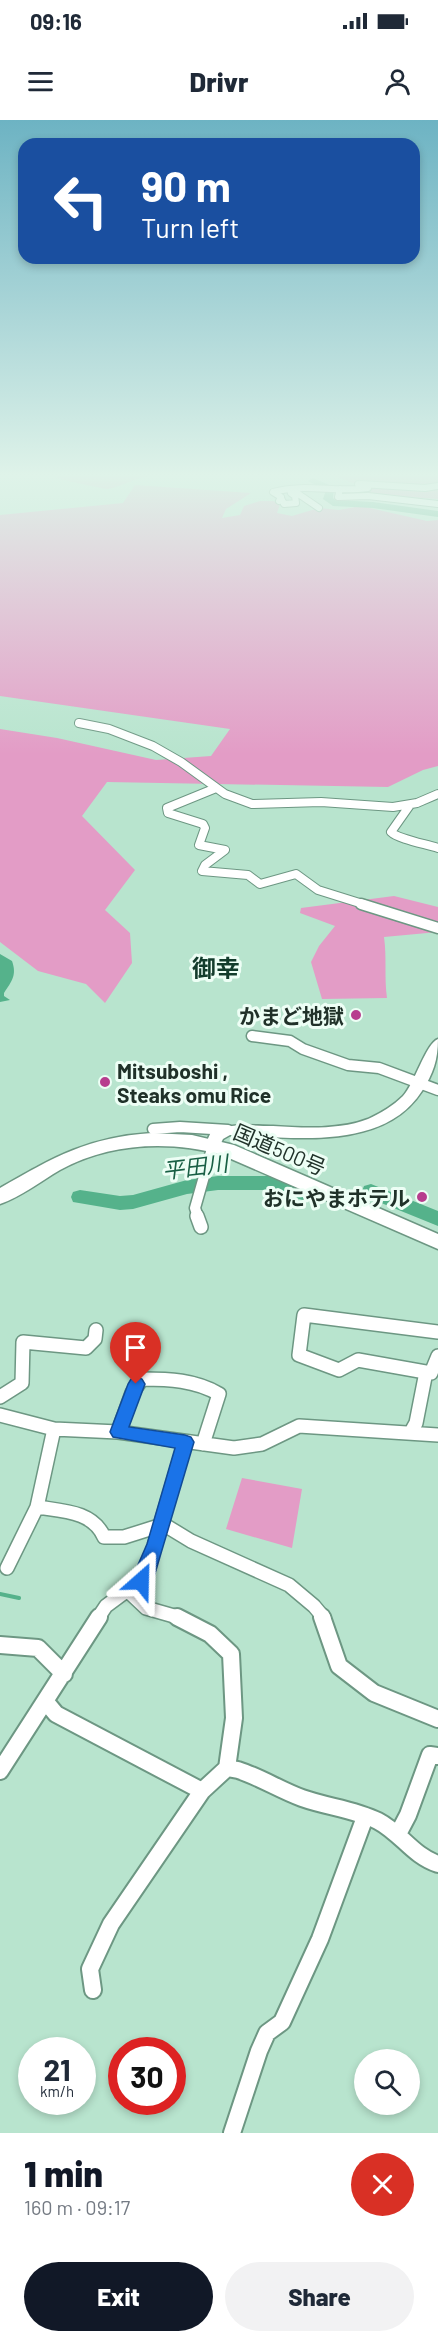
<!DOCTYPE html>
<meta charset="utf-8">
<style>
:root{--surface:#fff;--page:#f2f2f3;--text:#1f2937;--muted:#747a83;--accent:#111827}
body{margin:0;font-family:Barlow,"Noto Sans JP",sans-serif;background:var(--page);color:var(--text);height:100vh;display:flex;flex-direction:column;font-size:22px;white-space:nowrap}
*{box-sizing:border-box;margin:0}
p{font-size:20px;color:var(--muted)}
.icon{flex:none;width:33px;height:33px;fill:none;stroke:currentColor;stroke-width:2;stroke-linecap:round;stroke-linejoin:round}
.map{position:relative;height:2013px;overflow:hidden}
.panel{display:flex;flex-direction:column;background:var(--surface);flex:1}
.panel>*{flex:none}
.top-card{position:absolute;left:18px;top:18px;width:402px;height:126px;border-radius:18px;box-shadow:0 3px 9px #0003;background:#1a4fa0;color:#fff;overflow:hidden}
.controls{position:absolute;left:354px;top:1929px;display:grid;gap:12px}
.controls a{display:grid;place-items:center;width:66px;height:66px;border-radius:50%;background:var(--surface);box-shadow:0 3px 9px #0003;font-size:30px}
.speed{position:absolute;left:18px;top:1917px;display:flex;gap:12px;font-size:30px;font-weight:700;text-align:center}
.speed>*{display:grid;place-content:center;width:78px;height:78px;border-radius:50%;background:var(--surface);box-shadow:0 3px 9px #0003;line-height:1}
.speed small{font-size:15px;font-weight:400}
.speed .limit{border:9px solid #d22;background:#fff;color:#111}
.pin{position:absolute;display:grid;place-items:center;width:51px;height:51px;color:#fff;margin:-62px -26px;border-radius:50% 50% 50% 0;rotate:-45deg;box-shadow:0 0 6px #0007}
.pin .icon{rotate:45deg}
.me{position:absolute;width:66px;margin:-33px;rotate:25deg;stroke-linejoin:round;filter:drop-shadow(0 0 4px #0008)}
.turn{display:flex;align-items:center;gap:21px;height:126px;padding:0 24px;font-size:27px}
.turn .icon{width:78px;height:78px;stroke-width:2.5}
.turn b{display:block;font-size:42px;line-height:51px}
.round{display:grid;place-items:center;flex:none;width:63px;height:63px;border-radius:32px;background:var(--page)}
.summary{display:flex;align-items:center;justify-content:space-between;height:102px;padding:0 24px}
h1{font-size:36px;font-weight:800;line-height:45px;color:var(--accent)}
.action{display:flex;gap:12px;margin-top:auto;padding:12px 24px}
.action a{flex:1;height:69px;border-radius:36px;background:var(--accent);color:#fff;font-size:24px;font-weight:800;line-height:69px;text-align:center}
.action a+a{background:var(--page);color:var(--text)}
.status{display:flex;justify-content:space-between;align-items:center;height:42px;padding:0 30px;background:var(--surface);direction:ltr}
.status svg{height:16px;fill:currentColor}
header{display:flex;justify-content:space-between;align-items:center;height:78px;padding:0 24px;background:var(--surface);font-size:27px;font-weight:800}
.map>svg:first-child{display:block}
.green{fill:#e39cc6}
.water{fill:#55b28b}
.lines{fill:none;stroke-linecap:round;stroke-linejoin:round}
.stream{stroke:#55b28b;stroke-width:4}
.river{fill:#55b28b;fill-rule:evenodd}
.street-far4-casing{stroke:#6d9783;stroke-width:8}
.street-far3-casing{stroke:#6d9783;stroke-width:10}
.street-far2-casing{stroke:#6d9783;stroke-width:13}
.street-far1-casing{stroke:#6d9783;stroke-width:16}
.street-casing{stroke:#6d9783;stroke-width:20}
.secondary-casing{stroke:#6d9783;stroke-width:3}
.highway-casing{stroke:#6d9783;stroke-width:3}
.street-far4{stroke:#fff;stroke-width:6}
.street-far3{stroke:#fff;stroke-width:8}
.street-far2{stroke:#fff;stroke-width:10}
.street-far1{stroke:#fff;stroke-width:13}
.street{stroke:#fff;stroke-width:16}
.secondary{fill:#fff;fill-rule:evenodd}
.highway{fill:#fff;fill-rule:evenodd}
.route{fill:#1a73e8;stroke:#114b97;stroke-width:1.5}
.poi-dot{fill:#b73d8e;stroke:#edfef5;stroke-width:2}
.labels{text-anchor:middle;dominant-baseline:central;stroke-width:6;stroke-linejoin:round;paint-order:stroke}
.poi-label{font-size:21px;font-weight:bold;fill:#203129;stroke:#edfef5;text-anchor:end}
.street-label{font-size:21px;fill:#203129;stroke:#edfef5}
.water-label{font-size:22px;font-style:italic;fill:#185f44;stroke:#edfef5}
.quarter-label{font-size:24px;font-weight:bold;fill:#133c2c;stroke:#edfef5}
</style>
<div class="status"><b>09:16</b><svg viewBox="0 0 49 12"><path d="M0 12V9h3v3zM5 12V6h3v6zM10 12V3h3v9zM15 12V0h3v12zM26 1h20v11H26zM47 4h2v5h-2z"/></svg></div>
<header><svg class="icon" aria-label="menu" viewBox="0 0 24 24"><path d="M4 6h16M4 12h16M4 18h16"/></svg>Drivr<svg class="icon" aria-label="person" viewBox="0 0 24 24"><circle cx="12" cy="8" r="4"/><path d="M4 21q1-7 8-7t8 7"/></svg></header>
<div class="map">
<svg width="438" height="2013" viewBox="0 0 438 2013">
<rect width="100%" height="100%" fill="#b8e4ce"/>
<path class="green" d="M61,352H201C185,356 170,354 154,355C138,356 124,366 108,369C104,369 63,360 57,358Z
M323,352H438V379L362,374L367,368Z
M135,365L251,373L226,389L222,398L240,395L244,386L260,381H273L280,384L277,393L292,396L319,388L339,390L361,386L427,401L438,400V646L423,650L388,667L107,662L82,696L135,750L105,790L130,813L132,843L105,883L86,864L38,851L0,822V609L57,618L156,640L211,636L230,609L0,576V395L123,383Z
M394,776L438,787V812L384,817C387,838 384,857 387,878L322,879L311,842L319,826L335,806L300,793L301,788Z
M242,1358L302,1369L292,1428L226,1409Z"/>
<path class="water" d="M0,834L12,841C17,855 12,861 4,873V876L10,880L0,882Z"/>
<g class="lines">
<path class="stream" d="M0,1474L19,1478"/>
<path class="river" d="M313,358L334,367L333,378L335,380L373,382L438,391V397L373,388L333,386L323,379L326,370L308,361Z
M218,1056H269L323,1072L325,1077L323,1082L316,1084L269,1070H218L187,1074L133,1089L120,1090L73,1082L71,1077L73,1072L80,1070L120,1076L133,1075L187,1060Z
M371,1064L438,1091V1106L364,1076L362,1071L364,1066Z"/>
<g class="street-far4-casing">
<path id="street-far4" d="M361,364L425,368L438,366
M340,369L338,377L368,376L438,384
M291,373L293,371L297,373L319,388
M281,378L284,384L296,383L295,376L291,373
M279,381L281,377L273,372C305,363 336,373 368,368L358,364"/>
</g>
<g class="street-far3-casing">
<path id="street-far3" d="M79,603L109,609L153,626L181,642L225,674L252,684L321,682L393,687L417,683L438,674
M216,668L167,688L168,693L203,704L205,708L199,725L225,730L205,745L202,751L248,755L260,764L296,754L318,770L366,785
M410,685L391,712C398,719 426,724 438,728"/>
</g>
<g class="street-far2-casing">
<path id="street-far2" d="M361,784L438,808
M252,916L290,921L303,929L348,945L379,948L438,970
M153,1009L180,1007L228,1010
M198,1097L195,1088L213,1025"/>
</g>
<g class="street-far1-casing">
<path id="street-far1" d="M197,1096L201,1107
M438,1212L304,1195L299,1235L339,1250L358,1240L431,1253L438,1236
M0,1277L22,1263L23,1222L86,1228L95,1219L96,1210
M0,1295L54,1309L118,1312L234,1328L262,1324L299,1306L438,1315
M118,1312L132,1273L142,1259C169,1259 195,1260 219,1274L203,1324
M411,1312L416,1303L426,1252
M37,1387C62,1391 93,1391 104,1417H124L162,1405
M163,1404L191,1421L289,1465L314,1486L324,1498
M7,1448L37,1387L54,1309
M128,1471L146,1488L181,1498
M98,1498L106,1486L145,1457L185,1322"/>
</g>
<g class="street-casing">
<path id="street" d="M177,1497L210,1514L231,1534L234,1598L227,1648
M322,1497L339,1546L374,1573L438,1599
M0,1525L38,1528L64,1554
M46,1582L56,1594L202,1671L227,1648L238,1650C260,1657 280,1670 302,1678C327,1687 354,1689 378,1701C401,1713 413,1736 438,1744
M0,1651L99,1497
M398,1714L408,1695L430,1635L438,1636
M93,1870L90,1849L111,1804L202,1671
M232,2013L259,1931L267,1913L282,1902L320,1819L365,1697"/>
</g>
<g class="secondary-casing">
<path id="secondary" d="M438,919C438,940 433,954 422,971C383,1032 292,1017 230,1015L223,1019L218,1029H208L205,1025L211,1012C231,1002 251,1006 273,1006C304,1008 340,1010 368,999C381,993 393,986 403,976C414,965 426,923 438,919Z"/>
</g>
<g class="highway-casing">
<path id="highway" d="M152,1013L192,1015L234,1025L438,1114V1129L222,1035C169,1020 109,1023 60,1050C41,1061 21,1077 0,1084V1068C54,1037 88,1017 152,1013Z"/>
</g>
<use href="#street-far4" class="street-far4"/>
<use href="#street-far3" class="street-far3"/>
<use href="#street-far2" class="street-far2"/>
<use href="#street-far1" class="street-far1"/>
<use href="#street" class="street"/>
<use href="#secondary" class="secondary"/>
<use href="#highway" class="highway"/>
</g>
<linearGradient id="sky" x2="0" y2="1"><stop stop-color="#6db3c3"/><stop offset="0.56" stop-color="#dff3e9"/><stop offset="1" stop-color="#dff3e9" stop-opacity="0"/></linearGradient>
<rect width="438" height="634" fill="url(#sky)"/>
<path class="route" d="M136,1257L142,1259L145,1264L129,1307L185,1315L191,1317L194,1322L154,1457L147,1468L141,1470L134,1468L131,1461L147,1424L175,1328L113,1317L110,1312L128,1264L131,1259Z"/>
<g class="poi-dot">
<circle cx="356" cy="895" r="6"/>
<circle cx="105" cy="962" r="6"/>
<circle cx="422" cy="1077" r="6"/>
</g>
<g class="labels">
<g class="poi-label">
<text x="344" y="895">かまど地獄</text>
<text x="117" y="950" text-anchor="start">Mitsuboshi ,<tspan x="117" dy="24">Steaks omu Rice</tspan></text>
<text x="410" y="1077">おにやまホテル</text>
</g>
<g class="street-label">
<text transform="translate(280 1029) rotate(23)">国道500号</text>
</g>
<g class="water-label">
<text transform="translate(195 1046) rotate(-7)">平田川</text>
</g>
<g class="quarter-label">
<text x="216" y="847">御幸</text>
</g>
</g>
</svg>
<div class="controls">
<a><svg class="icon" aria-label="search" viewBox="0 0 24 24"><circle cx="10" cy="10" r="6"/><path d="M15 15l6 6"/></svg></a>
</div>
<div class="speed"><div>21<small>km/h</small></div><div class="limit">30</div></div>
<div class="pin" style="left:136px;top:1264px;background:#d93025"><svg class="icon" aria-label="arrive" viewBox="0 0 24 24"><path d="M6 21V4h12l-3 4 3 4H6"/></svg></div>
<svg class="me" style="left:141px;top:1461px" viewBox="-20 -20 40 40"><path d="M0-17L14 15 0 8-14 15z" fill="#1a73e8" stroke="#fff" stroke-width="4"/></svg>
<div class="top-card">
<div class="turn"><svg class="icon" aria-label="left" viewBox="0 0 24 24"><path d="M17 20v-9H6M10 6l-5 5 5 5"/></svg><div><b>90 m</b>Turn left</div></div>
</div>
</div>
<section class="panel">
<div class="summary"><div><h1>1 min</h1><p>160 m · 09:17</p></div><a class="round" style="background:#d93025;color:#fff"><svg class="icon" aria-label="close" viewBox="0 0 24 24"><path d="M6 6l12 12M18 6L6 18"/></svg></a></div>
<div class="action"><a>Exit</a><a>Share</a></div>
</section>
